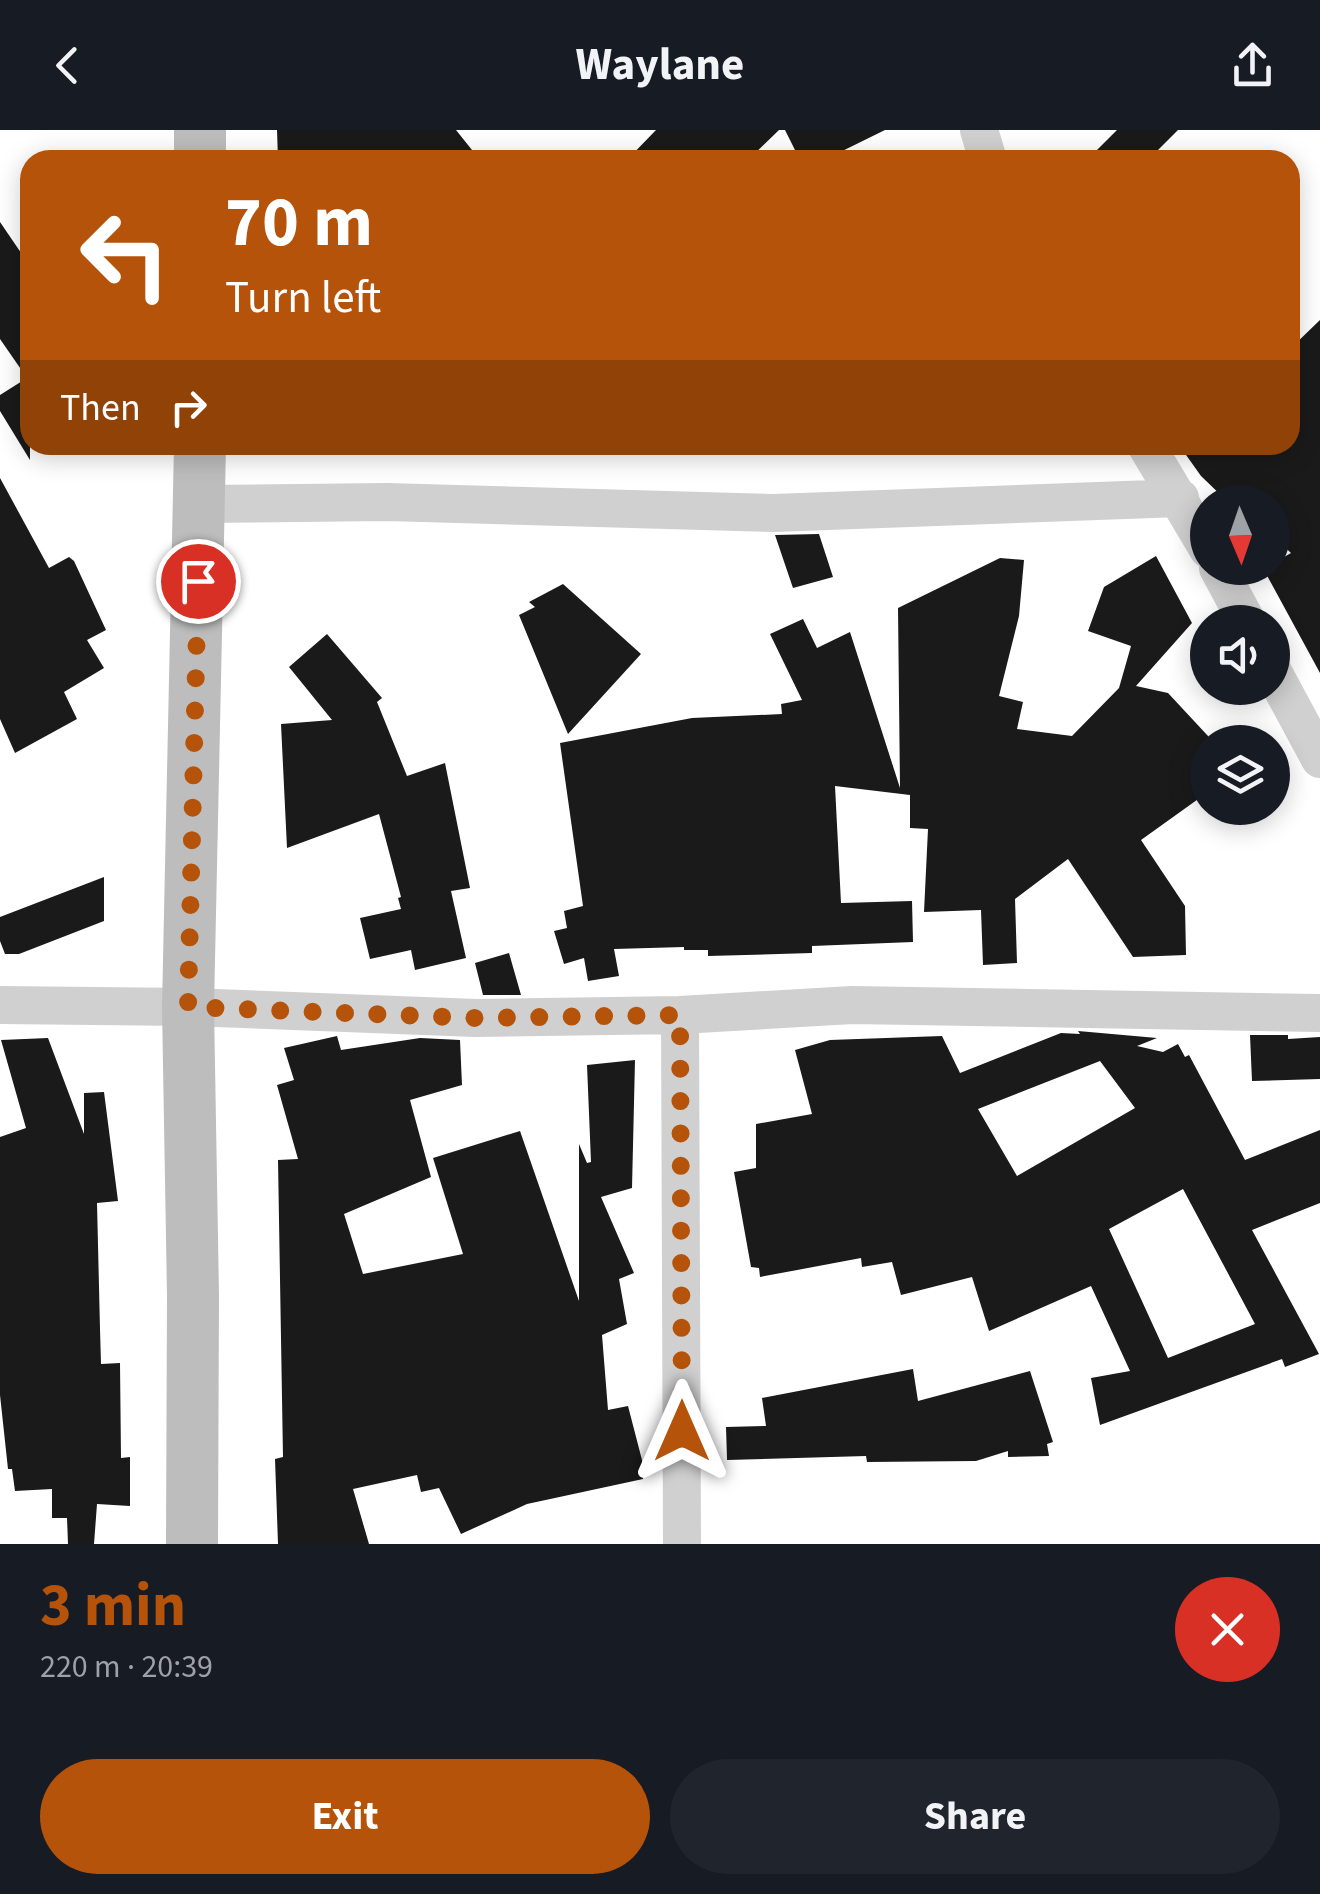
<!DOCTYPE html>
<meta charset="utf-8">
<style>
:root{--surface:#171b24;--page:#20242c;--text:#f1f3f6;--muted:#9ea1a6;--accent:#b45309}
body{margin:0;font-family:"Source Sans 3",sans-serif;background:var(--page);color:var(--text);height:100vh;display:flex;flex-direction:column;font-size:38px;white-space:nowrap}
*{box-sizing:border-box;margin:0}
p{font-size:32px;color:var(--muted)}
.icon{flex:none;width:55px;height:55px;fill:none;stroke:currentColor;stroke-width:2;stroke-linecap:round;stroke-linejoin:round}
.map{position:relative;height:1414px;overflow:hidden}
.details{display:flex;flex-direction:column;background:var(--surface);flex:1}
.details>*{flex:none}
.banner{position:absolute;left:20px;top:20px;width:1280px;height:305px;border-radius:30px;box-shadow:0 5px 25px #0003;background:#b45309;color:#fff;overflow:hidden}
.needle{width:65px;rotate:178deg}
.controls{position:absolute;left:1190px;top:355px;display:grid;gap:20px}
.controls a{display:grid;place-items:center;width:100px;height:100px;border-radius:50%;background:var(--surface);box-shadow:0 5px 25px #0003;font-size:50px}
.pin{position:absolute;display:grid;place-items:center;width:85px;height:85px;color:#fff;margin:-42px;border:5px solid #fff;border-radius:50%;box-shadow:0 2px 10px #0007}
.me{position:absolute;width:110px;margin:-55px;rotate:0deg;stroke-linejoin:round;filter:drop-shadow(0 0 8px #0008)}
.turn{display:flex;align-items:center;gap:35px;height:210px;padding:0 40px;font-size:45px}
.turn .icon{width:130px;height:130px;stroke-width:2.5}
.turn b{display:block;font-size:70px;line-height:85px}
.then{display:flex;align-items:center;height:95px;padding:0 40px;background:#0003;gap:20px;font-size:38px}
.round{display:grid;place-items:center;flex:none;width:105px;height:105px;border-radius:52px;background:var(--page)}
.summary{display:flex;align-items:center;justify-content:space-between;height:170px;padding:0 40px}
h1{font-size:60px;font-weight:700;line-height:75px;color:var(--accent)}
.cta{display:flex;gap:20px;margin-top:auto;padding:20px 40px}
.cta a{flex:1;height:115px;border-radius:60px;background:var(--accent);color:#fff;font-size:40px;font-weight:700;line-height:115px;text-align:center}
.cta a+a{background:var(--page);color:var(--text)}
header{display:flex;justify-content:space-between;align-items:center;height:130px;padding:0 40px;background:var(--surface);font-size:45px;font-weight:700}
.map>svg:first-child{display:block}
.building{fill:#1a1a1a;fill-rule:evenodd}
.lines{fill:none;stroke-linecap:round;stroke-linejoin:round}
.street{stroke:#d0d0d0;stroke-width:38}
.secondary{stroke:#bdbdbd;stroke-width:52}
.route{stroke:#b45309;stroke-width:18;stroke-dasharray:0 32.4}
</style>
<header><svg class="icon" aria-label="back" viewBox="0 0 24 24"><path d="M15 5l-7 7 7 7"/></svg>Waylane<svg class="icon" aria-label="share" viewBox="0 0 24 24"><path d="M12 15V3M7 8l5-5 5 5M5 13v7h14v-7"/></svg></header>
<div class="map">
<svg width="1320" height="1414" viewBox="0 0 1320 1414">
<rect width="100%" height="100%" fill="#fff"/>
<path class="building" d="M277,0H456L480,30H278Z
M656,0H779L748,30H627Z
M785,0H885L824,30H800Z
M1117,0H1178L1148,30H1087Z
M0,92L30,136V330L0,281V265L27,248L0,209Z
M1320,190V543L1264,440L1272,438V434L1291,423L1272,405V372H1228L1201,346L1179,315H1290V219Z
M0,348L49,438L69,427L74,431L106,500L87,510L104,538L64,562L77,589L15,623L0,589Z
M819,404L833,447L793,458L775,405Z
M1156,426L1192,493L1136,556L1168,563L1208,606V662L1141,710L1185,776L1186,825L1133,827L1068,729L1015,769L1017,833L983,835L981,780L924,782L928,699L910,698V665L835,656L841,773L912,771L913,812L812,816V823L708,826V820H684V817L614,819L619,846L588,851L584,828L564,834L554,801L567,798L564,781L583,776L560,613L692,588L782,584L781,574L802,570L770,504L803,489L817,518L850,502L900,658L898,478L1000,428L1024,430L1019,486L999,566L1023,572L1017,599L1072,606L1119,558L1131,516L1088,501L1104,457Z
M563,454L641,524L568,604L519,485L535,477L529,472Z
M327,504L382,568L377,572L407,646L445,633L470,758L451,761L466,828L415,840L411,820L370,829L360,788L401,779L398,768L401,767L379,684L287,718L281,594L332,590L289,537Z
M104,747V791L19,824H5L0,811V787Z
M509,823L521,865H483L475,833Z
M1078,901L1157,908L1137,916L1163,922L1178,914L1185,927L1189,925L1245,1030L1320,1000V1073L1252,1100L1319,1224L1285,1237L1282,1229L1100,1295L1091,1248L1130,1241L1091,1156L989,1201L972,1147L901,1165L892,1132L862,1137L861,1128L760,1147L759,1138L751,1137L734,1042L756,1038V994L812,984L795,920L830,910L942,906L960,943L1061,903L1080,904ZM1100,931L1135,978L1017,1046L978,979ZM1183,1059L1255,1194L1168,1228L1109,1099Z
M1250,905H1288V909L1320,907V949L1252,951Z
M337,906L341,920L420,908L460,910L462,955L410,970L431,1047L344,1084L363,1144L463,1124L433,1028L520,1001L579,1171V1014L587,1033L591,1032L587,935L635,930L632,1058L601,1067L634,1143L619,1149L627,1194L602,1205L608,1280L628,1276L642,1330L643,1349L527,1374L461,1404L439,1358L421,1362L417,1345L353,1359L369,1414H278L275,1329L283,1327L278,1030L298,1029L277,955L294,950L284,918Z
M48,908L84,1004V963L104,962L118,1071L97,1073L100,1199L101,1234L120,1233L121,1328L130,1327V1376L97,1374L94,1414H68L67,1388H52V1359L15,1361L12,1339H8L0,1265V1007L26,998L1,910Z
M913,1239L918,1271L1030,1241L1053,1312L1047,1314L1049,1326L1008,1327V1321L976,1331L867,1332L866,1326L727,1330L726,1297L766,1296L762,1268Z"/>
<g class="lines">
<path class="street" d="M979,0L988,30
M1146,315L1208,419
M200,374L387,372L774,383L1180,368
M1218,438L1247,492
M1272,540L1320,629
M0,875L188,877L476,888L680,885L852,875L1320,883
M680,885L682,1414"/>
<path class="secondary" d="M200,30V0
M192,1414L193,1166L188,877L200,315"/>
</g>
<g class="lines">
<path class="route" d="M198,451L188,877L476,888L680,885L682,1301"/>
</g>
</svg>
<div class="controls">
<a><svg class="needle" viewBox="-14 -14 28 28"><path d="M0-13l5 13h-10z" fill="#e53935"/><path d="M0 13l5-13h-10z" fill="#9ea1a6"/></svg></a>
<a><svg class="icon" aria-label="sound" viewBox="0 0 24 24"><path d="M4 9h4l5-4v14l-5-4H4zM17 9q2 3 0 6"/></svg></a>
<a><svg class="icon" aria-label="layers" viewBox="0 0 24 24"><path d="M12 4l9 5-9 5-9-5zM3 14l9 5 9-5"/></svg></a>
</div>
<div class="pin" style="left:198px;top:451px;background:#d93025"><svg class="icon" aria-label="arrive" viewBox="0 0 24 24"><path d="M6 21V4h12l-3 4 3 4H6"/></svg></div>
<svg class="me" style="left:682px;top:1301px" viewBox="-20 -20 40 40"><path d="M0-17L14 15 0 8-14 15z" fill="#b45309" stroke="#fff" stroke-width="4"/></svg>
<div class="banner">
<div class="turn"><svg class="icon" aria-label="left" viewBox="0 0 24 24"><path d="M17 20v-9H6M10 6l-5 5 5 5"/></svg><div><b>70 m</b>Turn left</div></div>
<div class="then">Then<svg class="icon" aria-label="right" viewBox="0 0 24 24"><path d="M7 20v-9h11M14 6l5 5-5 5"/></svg></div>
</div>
</div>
<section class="details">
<div class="summary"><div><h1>3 min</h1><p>220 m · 20:39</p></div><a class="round" style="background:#d93025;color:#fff"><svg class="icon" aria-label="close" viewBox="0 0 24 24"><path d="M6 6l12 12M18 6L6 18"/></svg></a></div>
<div class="cta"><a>Exit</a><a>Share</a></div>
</section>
